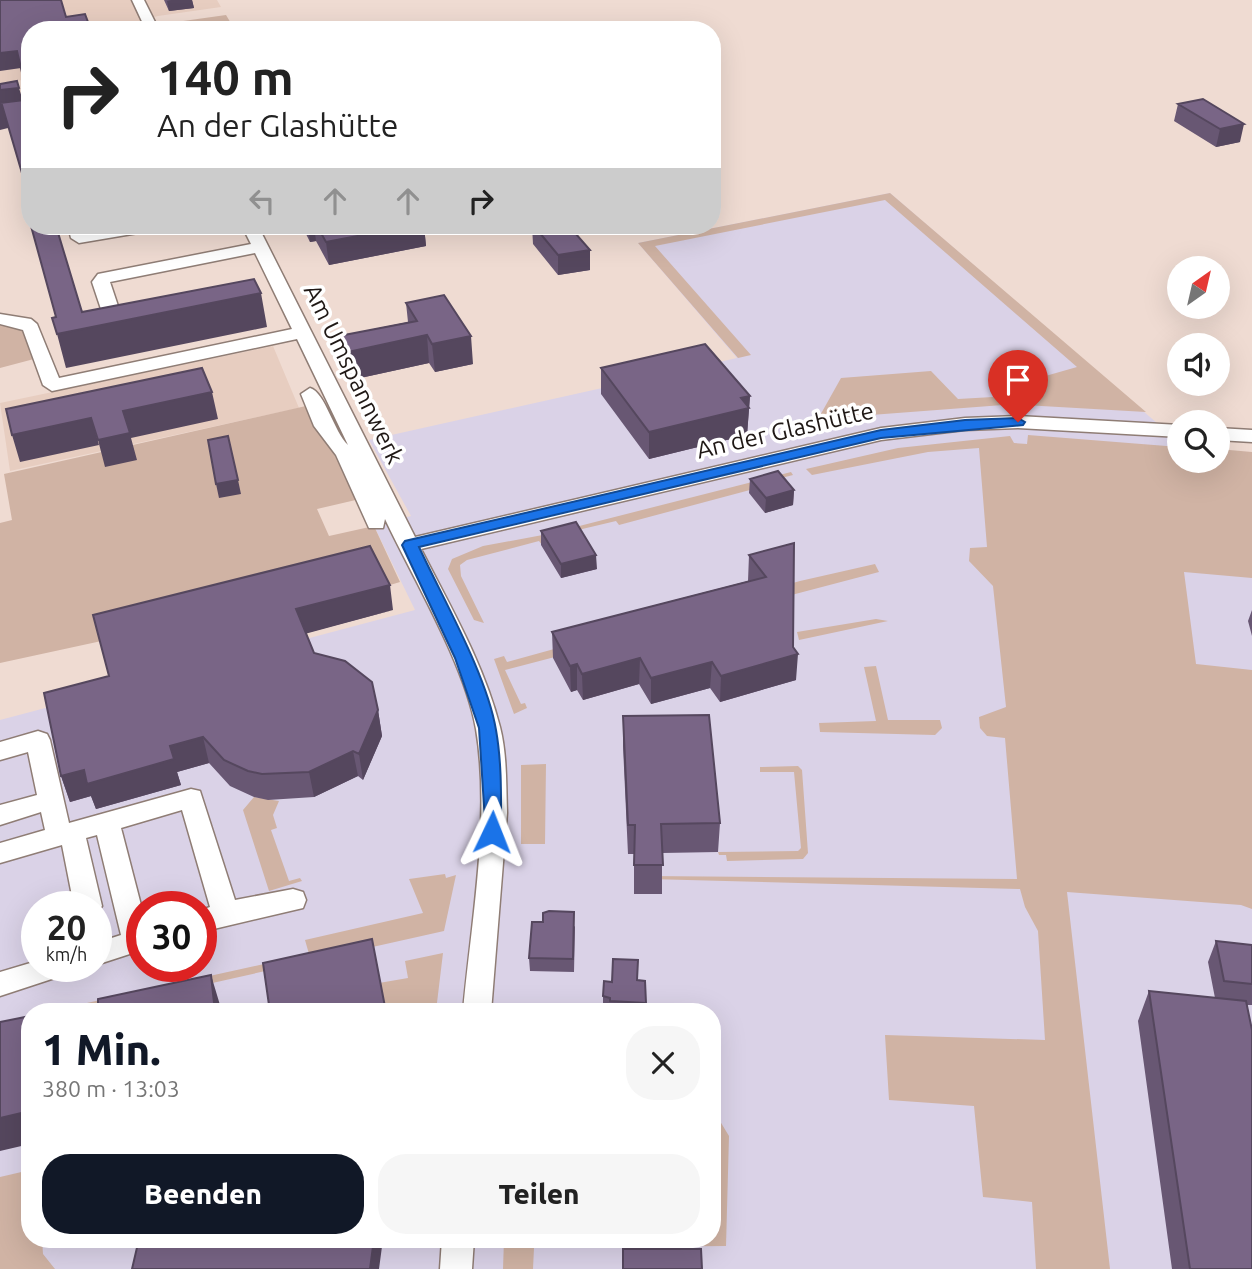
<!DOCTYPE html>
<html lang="de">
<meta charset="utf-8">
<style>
:root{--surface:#fff;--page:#f6f6f6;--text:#222;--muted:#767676;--accent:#111827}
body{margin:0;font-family:Ubuntu,sans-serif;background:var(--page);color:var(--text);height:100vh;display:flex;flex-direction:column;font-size:26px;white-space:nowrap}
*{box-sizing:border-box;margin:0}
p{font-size:23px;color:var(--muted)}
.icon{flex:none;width:38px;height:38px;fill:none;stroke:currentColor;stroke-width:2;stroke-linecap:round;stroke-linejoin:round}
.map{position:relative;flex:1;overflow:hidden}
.sheet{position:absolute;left:21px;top:1003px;width:700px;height:245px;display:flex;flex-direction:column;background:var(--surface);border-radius:28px;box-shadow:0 7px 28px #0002}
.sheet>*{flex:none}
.guide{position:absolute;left:21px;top:21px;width:700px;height:214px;border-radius:28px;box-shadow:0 7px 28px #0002;background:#fff;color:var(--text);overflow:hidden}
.needle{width:46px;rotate:34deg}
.controls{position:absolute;left:1167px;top:256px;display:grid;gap:14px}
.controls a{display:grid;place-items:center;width:63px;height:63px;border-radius:50%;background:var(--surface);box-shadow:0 7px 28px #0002;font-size:35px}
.speed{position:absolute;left:21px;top:891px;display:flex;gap:14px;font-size:35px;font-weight:700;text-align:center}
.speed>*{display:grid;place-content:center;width:91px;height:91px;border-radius:50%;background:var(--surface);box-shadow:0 7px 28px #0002;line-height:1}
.speed small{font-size:18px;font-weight:400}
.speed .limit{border:10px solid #d22;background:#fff;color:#111}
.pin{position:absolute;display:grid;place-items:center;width:60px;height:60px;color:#fff;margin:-72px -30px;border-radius:50% 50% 50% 0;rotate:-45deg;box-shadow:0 0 7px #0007}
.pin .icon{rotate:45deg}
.me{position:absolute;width:77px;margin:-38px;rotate:2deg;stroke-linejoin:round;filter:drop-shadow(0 0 5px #0008)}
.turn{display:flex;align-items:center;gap:24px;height:147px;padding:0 21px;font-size:32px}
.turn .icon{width:91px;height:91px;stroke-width:2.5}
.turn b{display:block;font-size:49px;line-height:60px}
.lanes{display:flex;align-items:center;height:66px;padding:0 21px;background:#0003;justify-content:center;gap:35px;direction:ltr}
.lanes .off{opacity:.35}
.round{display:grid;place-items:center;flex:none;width:74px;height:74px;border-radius:28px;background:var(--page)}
.summary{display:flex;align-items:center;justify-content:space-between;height:119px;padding:0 21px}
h1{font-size:42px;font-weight:800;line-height:52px;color:var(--accent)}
.action{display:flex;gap:14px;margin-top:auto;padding:14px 21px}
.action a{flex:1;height:80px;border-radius:28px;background:var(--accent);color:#fff;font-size:28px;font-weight:800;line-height:80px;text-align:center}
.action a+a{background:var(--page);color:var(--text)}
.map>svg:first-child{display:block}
.built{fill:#e7cdc0}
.industrial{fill:#dad2e7;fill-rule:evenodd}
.green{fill:#d0b3a4}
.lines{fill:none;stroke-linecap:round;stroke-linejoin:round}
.minor-casing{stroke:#8f7d75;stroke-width:3}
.minor{fill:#fff;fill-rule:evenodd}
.wall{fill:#685773}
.shaded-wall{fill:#55475e}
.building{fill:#796586;stroke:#55475e;stroke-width:2}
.route{fill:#1a73e8;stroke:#114b97;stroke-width:2}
.labels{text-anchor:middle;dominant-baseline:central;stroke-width:7;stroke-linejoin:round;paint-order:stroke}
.street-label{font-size:24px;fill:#1f1815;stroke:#fff}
</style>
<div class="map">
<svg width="1252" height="1269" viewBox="0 0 1252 1269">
<rect width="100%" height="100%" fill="#efdbd2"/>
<path class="built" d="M0,0H217L221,7L158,16L137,22L140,30H30V79L0,83Z
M273,346L299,408L10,471L0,403Z"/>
<path class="industrial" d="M890,193L1179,442L1180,460H1252V1269H0V720L415,610L374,526L411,516L369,440L737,358L638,243ZM37,906H96V966H37ZM142,906H201V966H142ZM30,1012H712V1239H30Z"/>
<path class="green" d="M226,15L235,30H165L162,24Z
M890,193L1146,412L1024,405L1030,395L1021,383L1077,367L885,200L655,246L751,355L738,358L638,243Z
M0,321L25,327L34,359L0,368Z
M931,371L958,399L993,397L1003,405L818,419L841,378Z
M306,406L360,499L317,509L329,536L374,526L400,582L390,585L379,581L0,663V523L12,520L4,474Z
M1028,435L1179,447L1180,460H1218V449L1252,452V578L1184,572L1196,664L1252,670V909L1241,905L1067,892L1110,1269H1036L1032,1202L983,1197L974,1106L889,1100L885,1035L1045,1040L1038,931L1025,907L1020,889L649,879L648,876L1017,879L1005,738L987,736L980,728L979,717L1006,707L993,586L969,561L970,548L987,547L979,448L928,452L812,475L806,469L898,448L1010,436L1014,443L1027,444Z
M791,472L793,475L774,480L776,483L619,525L616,521L557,535L542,545L539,541L467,560L460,565L461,576L484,623L474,620L448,569L452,559L483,546L548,534Z
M875,564L879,572L505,670L521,704L525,703L527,708L514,714L494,659L504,656L507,662L800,581Z
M876,619L888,621L799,640L797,632Z
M876,666L888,720H940L942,728L935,735L820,732L819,723L876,721L864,667Z
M546,764L545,844H521V765Z
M798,766L802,770L808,853L803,859L727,861L726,855H719L718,852L798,851L801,848L794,772H760V767Z
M254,797L279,801L273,815L277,828L271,830L289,881L300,878L302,881L269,891L243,810Z
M445,874L446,878L456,875L444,931L87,1011L46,1012L309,954L305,940L423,913L409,879Z
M443,953L436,1011H385L379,983L408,978L405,961Z
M712,1108L729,1136L726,1246L534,1248L533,1269H503L504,1239H712Z
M30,1170V1239H42L43,1254L55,1269H0V1177Z"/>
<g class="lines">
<g class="minor-casing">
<path id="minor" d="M132,0H144L159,30H146Z
M68,226H84L86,232L123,226H158L150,231L79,243L71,238Z
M242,226H258L415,537L881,428L965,418L1018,416L1180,425V437L1018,428L965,430L881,440L421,549C450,606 484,664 500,727C507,754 506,785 507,813L491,1012H463C471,923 491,817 476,729C465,665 414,580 385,519L383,528H369L336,455L314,426L301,394L310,388C325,392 334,432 348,445L297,339L52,391L43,385L23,330L0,324V314L31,319L37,324L59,378L292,329L255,253L110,282L123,321L114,326L105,321L92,282L98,274L251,244Z
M1218,428L1252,430V442L1218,440Z
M38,731L47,734L50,740L69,823L191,789L200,791L235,900L293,889L303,892L306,900L303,908L201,932V910L210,907L182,810L121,828L142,909V950L96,965V943L121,935L97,835L86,838L102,906L96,914V906H74L62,845L0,863V843L45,830L41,812L0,825V805L37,795L28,752L0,760V742Z
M37,961V966H71L67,974L0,996V972Z
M442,1239H474L472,1269H440Z"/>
</g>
<use href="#minor" class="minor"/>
</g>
<path class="wall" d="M164,0H192L194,8L169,11Z
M1203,99L1240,142L1216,147L1174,121L1178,104Z
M302,226H424L426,246L329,265L316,241L310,242Z
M532,226H569L590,270L558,275L533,244Z
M406,303L473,364L435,372L429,363L351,380L343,364L339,336L408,322Z
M601,368L750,396L747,435L649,459L601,394Z
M750,479L794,490L793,505L765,513L749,493Z
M541,531L597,569L561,578L541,545Z
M794,543L793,647L796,680L720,702L710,688L651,704L639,684L583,700L577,690L571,692L553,658L552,632L748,581L749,555Z
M393,610L306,633L314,653L378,710L382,736L363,780L358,776L314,797L268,800L254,797L230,786L209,763L177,772L181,785L96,809L91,796L70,802L61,776L44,693Z
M1252,610V636L1248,621Z
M623,716L720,823L718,852L662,853V894H634V854H628L623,746Z
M575,926L574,972L530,971L529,958Z
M1216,941L1252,945V1005H1247L1252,1269H1172L1138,1021L1149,991L1215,998L1208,962Z
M637,980L645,981L646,1012H610V1010L603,1008V996L612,982Z"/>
<path class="shaded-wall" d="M171,0H192L194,8L169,11L167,1Z
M17,51L21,68L0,71V53Z
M24,81H30V99H29Z
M19,88L26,111L8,128L0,130V90Z
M1244,124L1240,142L1216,147L1220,129Z
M308,226H314L316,241L310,242Z
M410,226H424L426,246L329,265L326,242Z
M590,250V270L558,275V255Z
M261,293L267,327L66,368L57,334Z
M427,335L429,363L351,380L348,352Z
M471,336L473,364L435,372L432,344Z
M212,392L218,419L131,438L137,460L105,467L98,440L123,411Z
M750,396L747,435L649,459V432L741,398Z
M91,418L99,445L20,462L12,435Z
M238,480L241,494L219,498L216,484Z
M794,490L793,505L765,513L766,498Z
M596,555L597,569L561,578V564Z
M390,585L393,610L301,635L296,609Z
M798,654L796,680L720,702L721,676Z
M640,658L639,684L583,700L582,674Z
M712,662L710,688L651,704V678Z
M577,664V690L571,692L570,666Z
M378,710L382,736L363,780L359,754Z
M203,737L209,763L177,772L181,785L96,809L91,796L70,802L61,776Z
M353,751L358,776L314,797L309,772Z
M211,975L220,1005L221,1012H215Z
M30,1111V1144L0,1151V1118Z
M374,1239H383L379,1269H370Z"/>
<path class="building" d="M0,0H61L66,17L85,14L91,30H30V81H24L17,51L0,53Z
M17,81L19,88L0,90V84Z
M1203,99L1244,124L1220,129L1178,104Z
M24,100L30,120V197H29L2,105H0V103Z
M31,226H56L82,312L254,279L261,293L57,334L52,318L56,317Z
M317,226H410L326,242Z
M534,226H569L590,250L558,255Z
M444,295L471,336L432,344L427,335L348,352L339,336L417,321L406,303Z
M705,344L750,396L741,398L749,408L649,432L601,368Z
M202,368L212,392L123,411L130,433L98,440L91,418L12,435L6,409Z
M228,436L238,480L216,484L208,440Z
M778,471L794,490L766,498L750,479Z
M576,522L596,555L561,564L541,531Z
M794,543L793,647L798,654L721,676L712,662L651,678L640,658L582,674L577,664L570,666L552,632L766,577L749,555Z
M370,546L390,585L296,609L314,653L345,661L372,682L378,710L359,754L353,751L309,772L262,774L248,771L224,760L203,737L170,746L174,759L87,784L84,770L61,776L44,693L109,676L93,615Z
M709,715L720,823L661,824L663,865H634L635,825H628L623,716Z
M549,911L574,912L573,959L529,958L532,922H543V913Z
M372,939L386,1012H270L263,963Z
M1216,941L1252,945V984L1224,981Z
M613,959L638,960L637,980L645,981L646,1003L610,1001V998L603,996L604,981L612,982Z
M211,975L215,1012H98V999Z
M1149,991L1246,1001L1252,1030V1269H1190Z
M30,1016V1111L0,1118V1022Z
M139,1239H374L370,1269H132Z
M623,1249H701L702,1269H623Z"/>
<path class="route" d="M1018,418L1025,422L1023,425L881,438L419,547C443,599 487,675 496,730C502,764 501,798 501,832L498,837H486L479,728L455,658L402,545L405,541L881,430L965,420Z"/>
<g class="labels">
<g class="street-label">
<text transform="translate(354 374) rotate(64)">Am Umspannwerk</text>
<text transform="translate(785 430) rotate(-13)">An der Glashütte</text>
</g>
</g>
</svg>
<div class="controls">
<a><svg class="needle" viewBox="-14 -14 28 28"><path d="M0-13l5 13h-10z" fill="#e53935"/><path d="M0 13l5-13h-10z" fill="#767676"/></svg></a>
<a><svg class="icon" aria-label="sound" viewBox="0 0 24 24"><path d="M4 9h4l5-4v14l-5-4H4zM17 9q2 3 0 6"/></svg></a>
<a><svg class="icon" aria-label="search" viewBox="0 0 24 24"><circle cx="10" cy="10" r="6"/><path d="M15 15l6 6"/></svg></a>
</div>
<div class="speed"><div>20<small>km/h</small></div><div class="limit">30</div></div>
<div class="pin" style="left:1018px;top:422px;background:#d93025"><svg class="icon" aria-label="arrive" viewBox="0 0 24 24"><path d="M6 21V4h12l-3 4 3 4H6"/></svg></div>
<svg class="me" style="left:492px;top:832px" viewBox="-20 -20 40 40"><path d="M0-17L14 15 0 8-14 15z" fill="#1a73e8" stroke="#fff" stroke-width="4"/></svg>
<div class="guide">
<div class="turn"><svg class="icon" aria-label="right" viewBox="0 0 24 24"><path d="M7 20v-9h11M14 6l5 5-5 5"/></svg><div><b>140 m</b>An der Glashütte</div></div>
<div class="lanes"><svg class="icon off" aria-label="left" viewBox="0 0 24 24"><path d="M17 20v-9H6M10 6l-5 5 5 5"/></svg><svg class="icon off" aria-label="ahead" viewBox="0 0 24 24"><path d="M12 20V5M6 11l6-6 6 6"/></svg><svg class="icon off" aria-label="ahead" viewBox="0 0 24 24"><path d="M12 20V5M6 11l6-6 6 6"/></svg><svg class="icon" aria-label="right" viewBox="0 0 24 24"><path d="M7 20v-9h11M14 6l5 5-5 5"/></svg></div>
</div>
<section class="sheet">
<div class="summary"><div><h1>1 Min.</h1><p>380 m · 13:03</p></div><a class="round"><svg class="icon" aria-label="close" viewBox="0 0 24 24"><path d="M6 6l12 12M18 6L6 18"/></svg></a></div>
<div class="action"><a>Beenden</a><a>Teilen</a></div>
</section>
</div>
